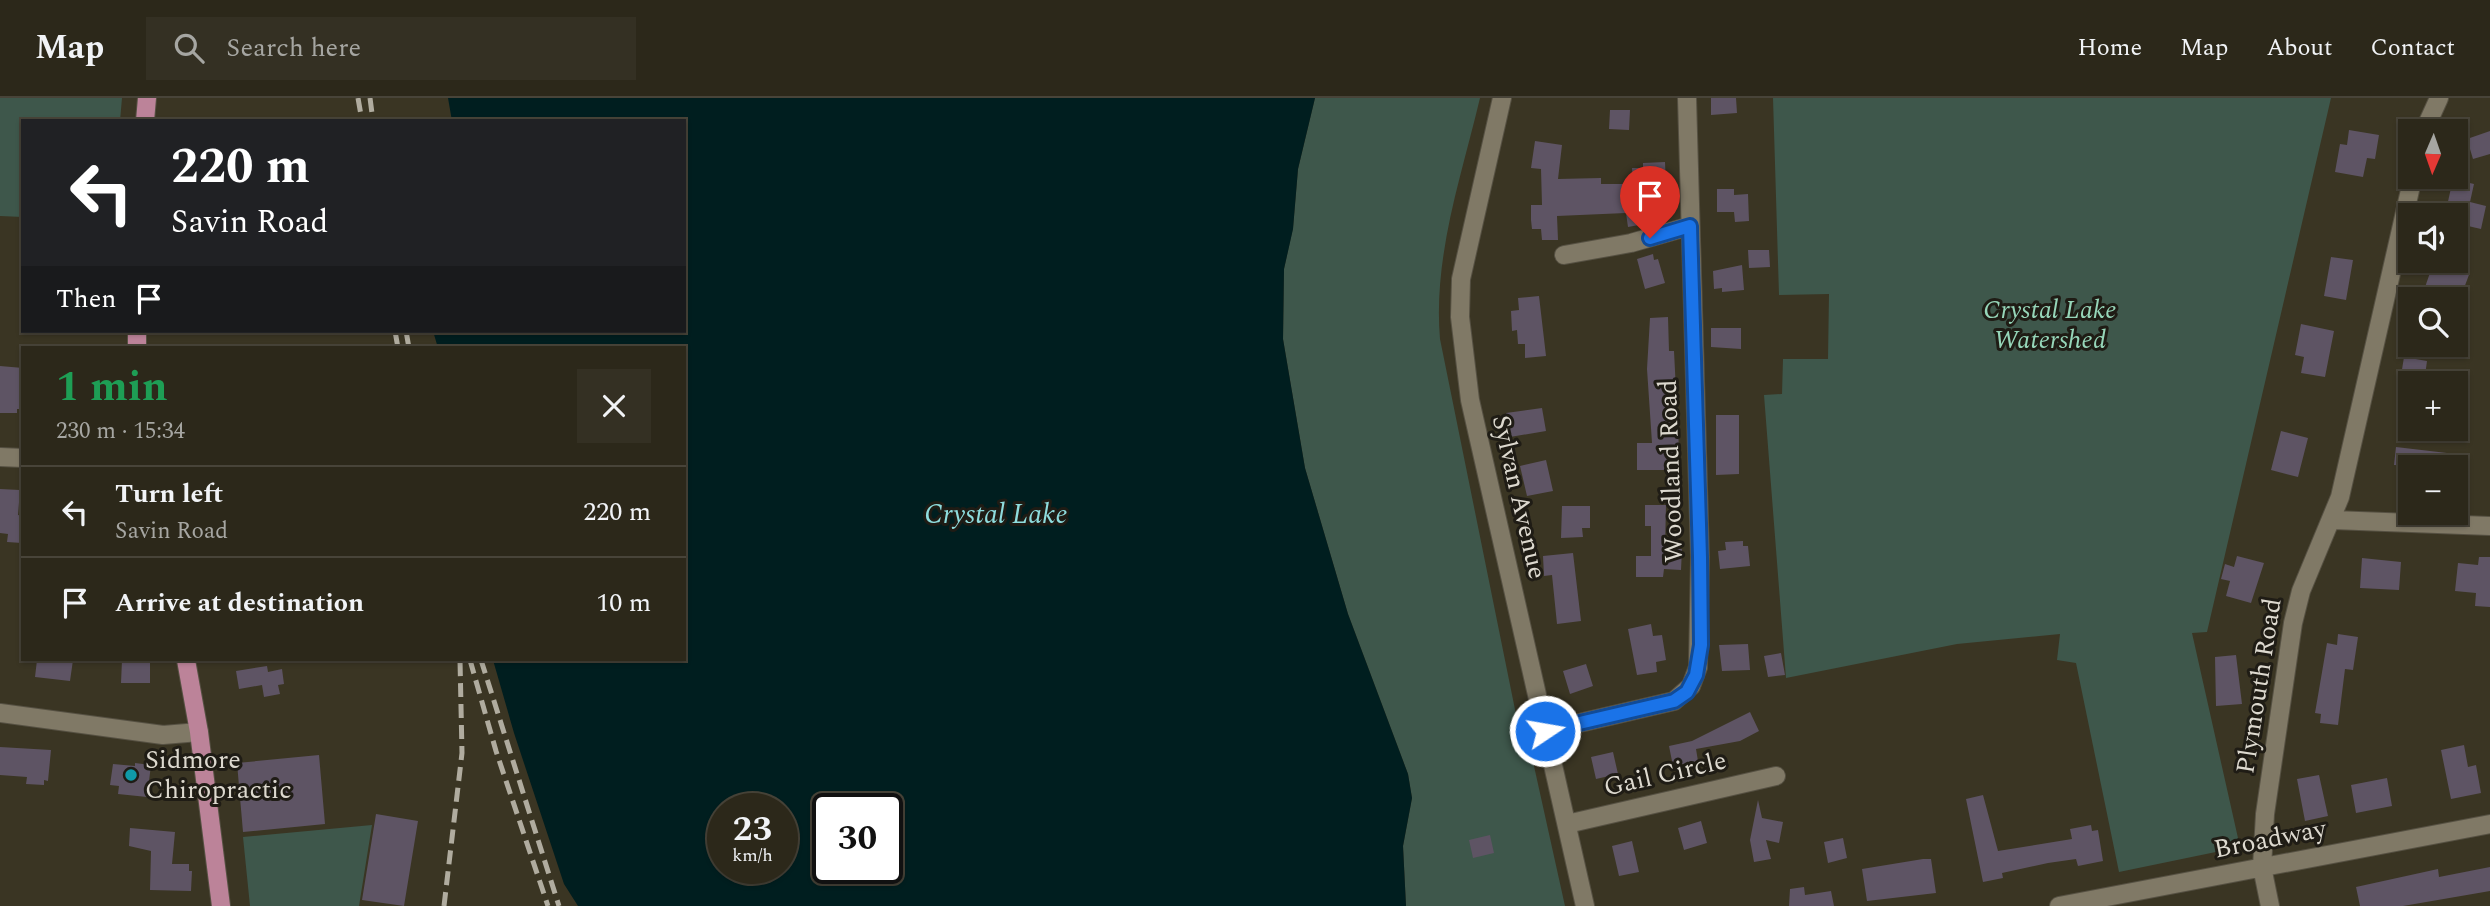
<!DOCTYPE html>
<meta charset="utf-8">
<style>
:root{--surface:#2c281a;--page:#343023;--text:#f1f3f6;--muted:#a6a6a2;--line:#484439}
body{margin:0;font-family:Spectral,serif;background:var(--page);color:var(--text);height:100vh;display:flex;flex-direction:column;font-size:26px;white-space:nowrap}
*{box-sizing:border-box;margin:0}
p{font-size:23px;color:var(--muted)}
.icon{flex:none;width:38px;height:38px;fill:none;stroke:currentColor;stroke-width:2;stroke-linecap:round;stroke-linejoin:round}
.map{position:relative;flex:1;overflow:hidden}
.details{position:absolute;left:21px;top:248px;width:665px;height:315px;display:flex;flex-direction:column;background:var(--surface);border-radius:0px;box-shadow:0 2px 5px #0004,0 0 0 2px var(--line)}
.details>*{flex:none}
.guide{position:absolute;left:21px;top:21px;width:665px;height:214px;border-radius:0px;box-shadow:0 2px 5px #0004,0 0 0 2px var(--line);background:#202124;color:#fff;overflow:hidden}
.needle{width:46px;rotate:182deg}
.buttons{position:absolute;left:2398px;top:21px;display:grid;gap:14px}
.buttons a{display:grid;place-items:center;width:70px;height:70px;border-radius:0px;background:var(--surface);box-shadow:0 2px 5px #0004,0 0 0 2px var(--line);font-size:35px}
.speed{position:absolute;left:707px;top:695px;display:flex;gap:14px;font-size:35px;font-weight:700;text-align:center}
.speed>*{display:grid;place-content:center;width:91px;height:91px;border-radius:50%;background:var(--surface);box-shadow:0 2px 5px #0004,0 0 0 2px var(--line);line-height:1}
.speed small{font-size:18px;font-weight:400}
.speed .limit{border:4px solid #111;border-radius:10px;background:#fff;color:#111}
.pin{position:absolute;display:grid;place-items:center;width:60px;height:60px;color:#fff;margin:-72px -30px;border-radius:50% 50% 50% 0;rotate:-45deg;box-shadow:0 0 7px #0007}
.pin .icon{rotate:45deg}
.me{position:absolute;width:77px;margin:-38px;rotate:78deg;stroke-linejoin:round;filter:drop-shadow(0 0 5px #0008)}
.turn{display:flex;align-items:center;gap:24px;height:147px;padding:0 35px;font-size:32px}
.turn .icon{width:91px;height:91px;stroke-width:2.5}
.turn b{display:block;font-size:49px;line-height:60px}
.then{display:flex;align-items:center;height:66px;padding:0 35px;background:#0003;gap:14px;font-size:26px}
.round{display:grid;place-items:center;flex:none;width:74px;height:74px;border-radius:0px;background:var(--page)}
.overview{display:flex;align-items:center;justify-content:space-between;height:119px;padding:0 35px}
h1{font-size:42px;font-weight:700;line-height:52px;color:#1e9e55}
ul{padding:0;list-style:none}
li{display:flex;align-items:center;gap:21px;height:91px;padding:0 35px;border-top:2px solid var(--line)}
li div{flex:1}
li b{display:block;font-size:26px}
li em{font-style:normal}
header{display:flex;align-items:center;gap:42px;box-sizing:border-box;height:98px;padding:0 35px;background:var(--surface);border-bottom:2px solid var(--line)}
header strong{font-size:33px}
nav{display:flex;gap:38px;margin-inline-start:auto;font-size:24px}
.search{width:490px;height:63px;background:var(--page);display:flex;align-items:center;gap:18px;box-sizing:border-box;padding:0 24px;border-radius:0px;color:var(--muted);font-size:26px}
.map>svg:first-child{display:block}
.green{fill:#3e574b}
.water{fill:#001e1f;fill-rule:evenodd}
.building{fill:#5e5464}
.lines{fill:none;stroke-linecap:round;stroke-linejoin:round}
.minor-casing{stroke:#565143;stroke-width:20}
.major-casing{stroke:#565143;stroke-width:20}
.minor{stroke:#807966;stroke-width:18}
.major{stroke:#bc8399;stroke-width:18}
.rail{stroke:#b0ac9f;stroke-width:5;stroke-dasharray:14 7;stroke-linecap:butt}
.route-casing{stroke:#114b97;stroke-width:18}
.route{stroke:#1a73e8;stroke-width:12}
.culture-dot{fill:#0f9aa8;stroke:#1f1c15;stroke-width:2.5}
.labels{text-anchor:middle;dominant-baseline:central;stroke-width:6;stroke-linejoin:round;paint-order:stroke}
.park-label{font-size:26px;font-style:italic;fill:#96d6b9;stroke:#1f1c15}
.street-label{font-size:26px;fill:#ddd9cf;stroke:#1f1c15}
.poi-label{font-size:26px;fill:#ddd9cf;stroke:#1f1c15;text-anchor:start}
.water-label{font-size:28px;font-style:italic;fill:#8edcdd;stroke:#1f1c15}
</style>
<header>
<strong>Map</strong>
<div class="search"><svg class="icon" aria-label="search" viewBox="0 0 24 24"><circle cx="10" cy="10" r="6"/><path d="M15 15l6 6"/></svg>Search here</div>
<nav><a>Home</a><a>Map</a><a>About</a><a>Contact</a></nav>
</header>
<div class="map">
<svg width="2490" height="808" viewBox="0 0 2490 808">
<rect width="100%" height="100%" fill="#3a3523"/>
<path class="green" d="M0,0H122L120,23H23V119L0,118Z
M1315,0H1480C1461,80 1433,159 1440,241L1523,651L1530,650L1565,808H1406L1403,748L1412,700L1408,676L1348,516L1305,370L1283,241L1284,171L1293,130L1298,71Z
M1773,0H2331L2207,534L2192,535L2240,749L2119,774L2076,565L2057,562L2060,536L1957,546L1786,580L1764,297L1782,296L1783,261H1828L1829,196L1779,197Z
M372,727L359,808H250L243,739Z"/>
<path class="water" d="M448,0H1315L1298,71L1293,131L1284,171L1283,241L1305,370L1348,516L1408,676L1412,700L1403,748L1406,808H578L564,786L514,635L493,562H684V250H438L433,233H684V23H452ZM782,710V770H723V710ZM887,710V770H828V710Z"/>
<path class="building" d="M1711,0H1736L1737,15L1711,17Z
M1610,12H1630L1629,32L1609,31Z
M2349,32L2379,37L2375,61L2367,60L2363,79L2335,74L2340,46L2347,47Z
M2490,33V56L2473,61L2467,41Z
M1535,43L1562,47L1558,81L1601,80V86H1633L1632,70H1643V65L1665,64L1666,87L1636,89L1644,126L1628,129L1626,115L1557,118L1558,142H1542L1541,131H1532L1531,122V107H1542L1541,71L1531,70Z
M2453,81L2474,86L2470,104L2486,108L2481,131L2455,125V117H2445Z
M1717,91H1734V97L1748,96L1749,123L1735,124L1734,114H1717Z
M1748,152H1769L1770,169L1749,170Z
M1653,156L1654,162L1658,161L1665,185L1645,191L1637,161Z
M2331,159L2353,162L2346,202L2324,198Z
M2434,163L2470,174L2460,201H2432L2422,198Z
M1742,167L1744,192L1722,194V190L1714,191L1713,173Z
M1539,198L1546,258L1525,260V246H1518L1517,232L1512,233L1511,213L1519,212L1518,200Z
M1668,219L1669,253H1674L1680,372H1637V345H1652L1647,271L1650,220Z
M2301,226L2334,233L2325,279L2301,275L2304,259L2295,257Z
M1711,230H1741V251L1711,249Z
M2404,259L2427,263L2424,285L2400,284Z
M0,268L23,270V311H17V315H0Z
M1542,310L1546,333L1510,339L1506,315Z
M1716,317H1739V376L1716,377Z
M2281,333L2308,340L2298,379L2271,372Z
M2396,349L2447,355L2445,369L2394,367Z
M1546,362L1553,393L1527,398L1520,368Z
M0,391L20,392L18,417L23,418L22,445L7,444L8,436L0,435Z
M1645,407H1666L1665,451H1682L1681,472L1664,471L1663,479H1636V458H1651V428H1645Z
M1562,408H1590V430H1582L1583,439L1561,440Z
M1743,443V448H1748L1750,468L1720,471L1718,453L1726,452L1725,444Z
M1573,455L1581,523L1557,526L1552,477L1544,478L1543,458Z
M2237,458L2264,465L2251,505L2226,498L2230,483L2221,481L2225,466L2234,469Z
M2479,459H2490V509L2475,508L2476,495L2455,493L2458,465L2478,467Z
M2362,460L2401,464L2399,492L2360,490Z
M1651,526L1653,538L1662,537L1666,562L1656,564L1657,574L1637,577L1628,531Z
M2338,536L2358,539L2353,572L2345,571L2338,627L2320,625L2321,616L2315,615L2327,545L2337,547Z
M1748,546L1750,572L1722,573L1719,547Z
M1781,555L1785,577L1768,579L1764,558Z
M2236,557L2242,606L2216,608L2215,559Z
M37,562H73L70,583L35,579Z
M122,562H150V585H121Z
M1586,566L1593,588L1570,596L1563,573Z
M267,568L268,574L282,571L284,586L278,587L280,596L264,599L262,587L239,591L236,573Z
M1750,614L1759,633L1740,643L1696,651L1698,663L1673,668L1669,648L1692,643Z
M2464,647L2468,669L2476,667L2481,695L2451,701L2441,652Z
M0,649L51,652L48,683L44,682V687L26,686L27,679L0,677Z
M1613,654L1618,676L1596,681L1591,659Z
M319,657L325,726L243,734L237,665Z
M135,665L151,667L147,699L118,696L119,688L110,687L113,666L135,668Z
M2319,677L2328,718L2305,723L2297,681Z
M2387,680L2392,708L2356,715L2351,687Z
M1983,697L1998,753L2072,741L2070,731L2091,727L2092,733L2098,732L2103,763L2078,768L2076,761L2048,765L2002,775L2003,780L1983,784L1966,701Z
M1758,702L1762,720L1783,724L1779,745L1766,742L1771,761L1754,764L1750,742Z
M376,716L418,723L404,808L362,802Z
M1701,723L1707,745L1684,752L1678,730Z
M130,730L175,734L172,766H189V773H192L191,793L150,792L151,753L129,748Z
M1490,737L1494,755L1473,760L1469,742Z
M1843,740L1847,760L1828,765L1824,744Z
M1632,743L1639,774L1619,778L1612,748Z
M1923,761H1931L1936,795L1867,803L1862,771Z
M2490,769V793L2403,808H2360L2356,789L2438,771L2439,779Z
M1804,789L1805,797L1831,793L1834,808H1789L1790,791Z"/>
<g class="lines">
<g class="minor-casing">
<path id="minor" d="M1502,0L1461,181L1460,219L1470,302L1585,808
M2424,33L2439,0
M1564,157L1631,145L1690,128
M0,359L23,360
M2333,422L2490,428
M0,615L163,637L199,634
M1545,633L1674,603L1691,588L1698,569L1700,459L1687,0
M1567,726L1776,678
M2059,808L2490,726
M2270,808L2262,769L2265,716L2293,525L2301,493L2340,399L2413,79"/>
</g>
<g class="major-casing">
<path id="major" d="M145,23L147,0
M137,233V250
M186,562L199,634L221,808"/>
</g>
<use href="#minor" class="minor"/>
<use href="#major" class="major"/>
<path class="rail" d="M358,0L362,23
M370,0L373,23
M395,233L398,250
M406,233L409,250
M470,562L496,653L548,808
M481,562L559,808
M444,808L462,655L460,562"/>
</g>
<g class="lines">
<g class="route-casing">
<path id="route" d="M1545,633L1674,603L1687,594L1696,577L1701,547L1700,459L1690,128L1650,140"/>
</g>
<use href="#route" class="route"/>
</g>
<circle class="culture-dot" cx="131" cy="677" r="7"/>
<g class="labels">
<g class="park-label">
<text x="2050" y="212">Crystal Lake<tspan x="2050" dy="30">Watershed</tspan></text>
</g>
<g class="street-label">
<text transform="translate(1671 373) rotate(-92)">Woodland Road</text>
<text transform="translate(1519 399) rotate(77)">Sylvan Avenue</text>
<text transform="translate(2259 588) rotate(-81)">Plymouth Road</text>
<text transform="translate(1665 676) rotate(-13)">Gail Circle</text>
<text transform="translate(2270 741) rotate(-11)">Broadway</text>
</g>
<g class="poi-label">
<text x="145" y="662">Sidmore<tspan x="145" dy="30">Chiropractic</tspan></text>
</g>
<g class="water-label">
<text x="996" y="416">Crystal Lake</text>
</g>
</g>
</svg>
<div class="buttons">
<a><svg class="needle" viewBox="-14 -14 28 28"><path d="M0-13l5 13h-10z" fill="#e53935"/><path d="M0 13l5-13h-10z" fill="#a6a6a2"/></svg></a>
<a><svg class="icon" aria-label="sound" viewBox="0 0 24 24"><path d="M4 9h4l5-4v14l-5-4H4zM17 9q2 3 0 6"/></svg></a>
<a><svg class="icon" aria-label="search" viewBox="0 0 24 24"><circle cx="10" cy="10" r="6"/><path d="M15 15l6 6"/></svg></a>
<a>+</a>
<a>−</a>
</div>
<div class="speed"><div>23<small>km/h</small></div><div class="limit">30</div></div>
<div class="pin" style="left:1650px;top:140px;background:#d93025"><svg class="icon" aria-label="arrive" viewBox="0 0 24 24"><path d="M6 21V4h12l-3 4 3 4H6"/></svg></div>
<svg class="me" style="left:1545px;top:633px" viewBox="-20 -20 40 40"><circle r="17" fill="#1a73e8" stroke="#fff" stroke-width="3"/><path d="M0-11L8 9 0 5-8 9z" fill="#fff"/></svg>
<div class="guide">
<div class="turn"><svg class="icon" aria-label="left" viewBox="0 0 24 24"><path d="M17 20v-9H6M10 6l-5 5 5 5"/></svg><div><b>220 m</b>Savin Road</div></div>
<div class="then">Then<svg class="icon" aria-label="arrive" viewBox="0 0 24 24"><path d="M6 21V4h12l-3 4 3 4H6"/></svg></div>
</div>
<section class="details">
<div class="overview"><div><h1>1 min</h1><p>230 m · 15:34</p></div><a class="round"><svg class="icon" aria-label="close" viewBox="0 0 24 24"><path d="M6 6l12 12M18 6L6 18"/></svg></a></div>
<ul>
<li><svg class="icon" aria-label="left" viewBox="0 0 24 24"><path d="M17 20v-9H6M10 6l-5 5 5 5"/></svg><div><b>Turn left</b><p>Savin Road</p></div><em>220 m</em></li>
<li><svg class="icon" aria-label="arrive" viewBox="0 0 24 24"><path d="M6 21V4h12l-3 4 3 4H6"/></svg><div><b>Arrive at destination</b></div><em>10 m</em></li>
</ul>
</section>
</div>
